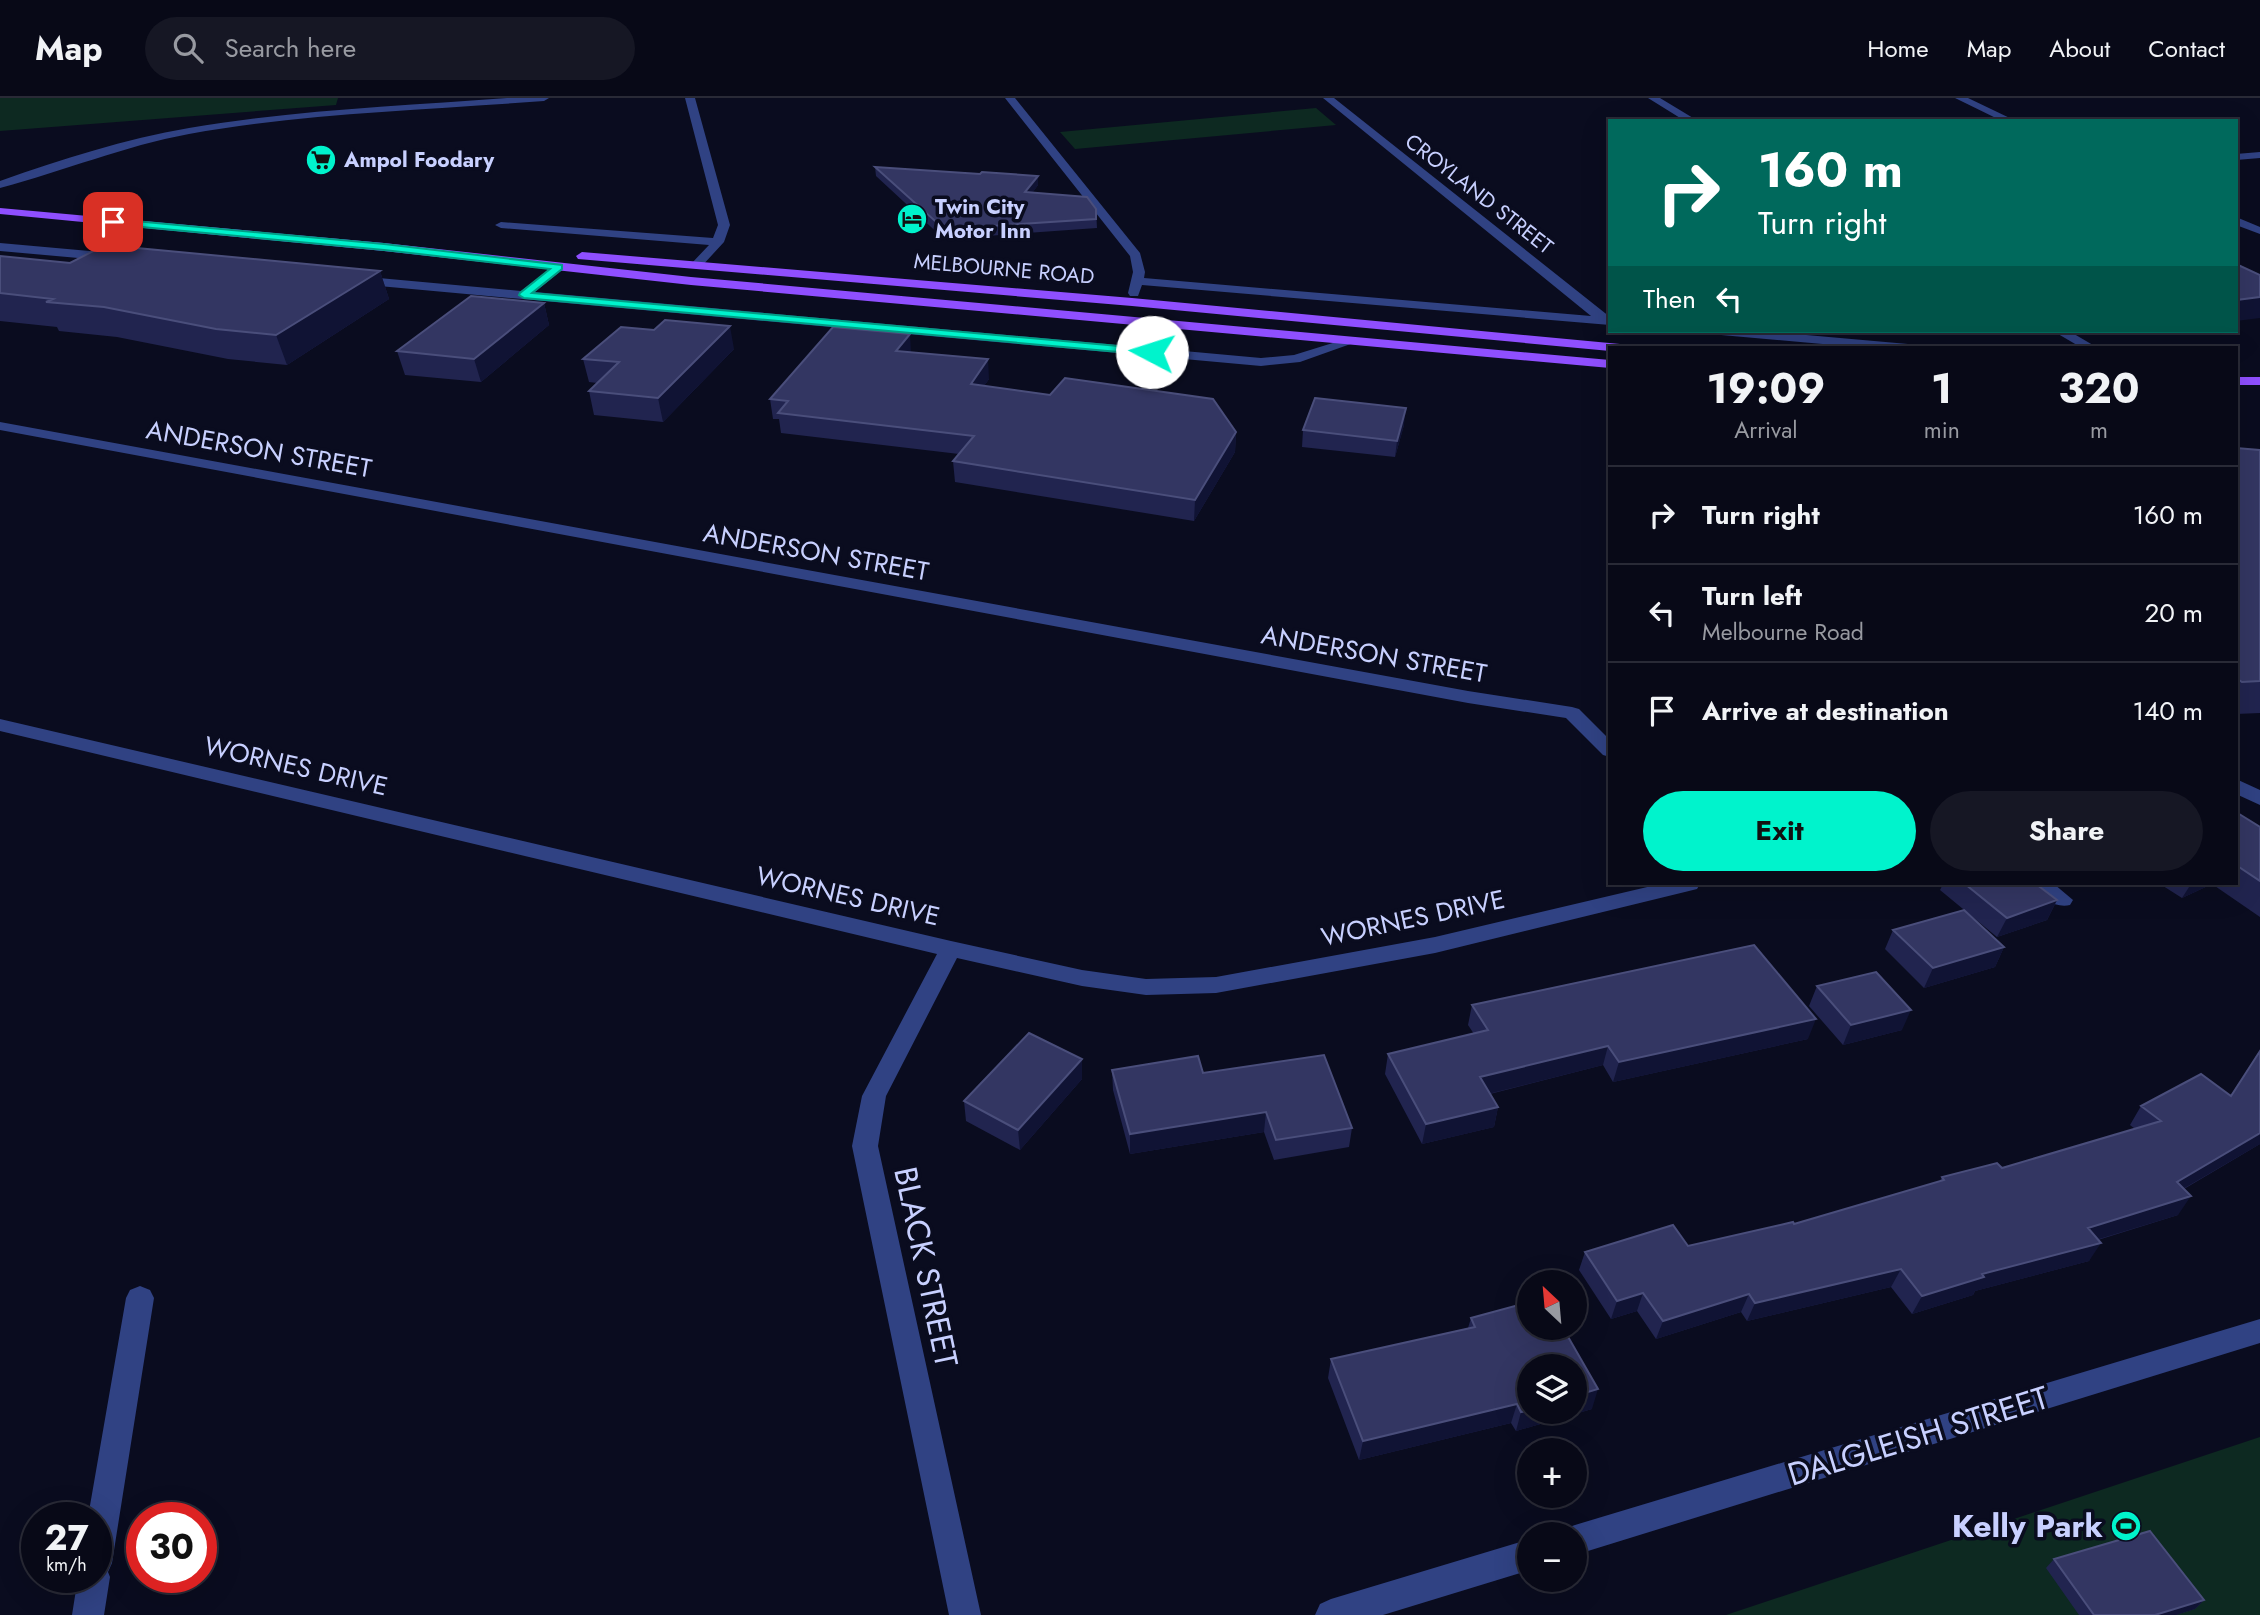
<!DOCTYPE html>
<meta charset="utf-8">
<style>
:root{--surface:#080917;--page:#161724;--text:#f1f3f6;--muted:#989aa1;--line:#292a36;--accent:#00f3cc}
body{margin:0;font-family:Jost,sans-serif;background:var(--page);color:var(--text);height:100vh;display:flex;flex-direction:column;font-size:26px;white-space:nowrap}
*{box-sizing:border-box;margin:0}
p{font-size:23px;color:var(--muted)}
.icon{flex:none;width:38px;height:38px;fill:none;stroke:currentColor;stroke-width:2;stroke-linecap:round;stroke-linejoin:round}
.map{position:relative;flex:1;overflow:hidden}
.panel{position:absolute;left:1608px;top:248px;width:630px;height:539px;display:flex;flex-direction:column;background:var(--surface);border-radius:0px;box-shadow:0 7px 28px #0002,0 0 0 2px var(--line)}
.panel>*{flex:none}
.top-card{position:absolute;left:1608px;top:21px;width:630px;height:214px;border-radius:0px;box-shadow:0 7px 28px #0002,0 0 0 2px var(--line);background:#00695c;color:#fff;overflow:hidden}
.needle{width:46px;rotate:334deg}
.fabs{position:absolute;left:1517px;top:1172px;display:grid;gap:14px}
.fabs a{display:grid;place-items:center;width:70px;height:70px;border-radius:50%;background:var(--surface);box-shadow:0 7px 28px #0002,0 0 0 2px var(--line);font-size:35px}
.speed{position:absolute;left:21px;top:1404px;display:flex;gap:14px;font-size:35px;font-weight:700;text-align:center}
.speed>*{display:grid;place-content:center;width:91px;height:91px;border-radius:50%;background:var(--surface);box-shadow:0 7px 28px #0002,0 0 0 2px var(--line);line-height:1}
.speed small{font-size:18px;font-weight:400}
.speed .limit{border:10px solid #d22;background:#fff;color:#111}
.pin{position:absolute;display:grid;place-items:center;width:60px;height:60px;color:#fff;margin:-30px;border-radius:14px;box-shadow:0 4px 10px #0006}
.me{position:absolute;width:77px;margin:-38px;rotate:275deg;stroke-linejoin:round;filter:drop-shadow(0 0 5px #0008)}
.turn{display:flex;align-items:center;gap:24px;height:147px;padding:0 35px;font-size:32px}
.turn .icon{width:91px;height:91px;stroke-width:2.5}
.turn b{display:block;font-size:49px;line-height:60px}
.then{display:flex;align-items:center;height:66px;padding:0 35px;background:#0003;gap:14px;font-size:26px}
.eta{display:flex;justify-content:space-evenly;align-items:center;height:119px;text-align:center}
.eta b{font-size:42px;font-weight:700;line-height:49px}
.action{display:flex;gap:14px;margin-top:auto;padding:14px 35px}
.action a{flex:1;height:80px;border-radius:42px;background:var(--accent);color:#111;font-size:28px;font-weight:700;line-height:80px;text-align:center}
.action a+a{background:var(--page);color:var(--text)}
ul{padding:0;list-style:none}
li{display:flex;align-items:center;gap:21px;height:98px;padding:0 35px;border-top:2px solid var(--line)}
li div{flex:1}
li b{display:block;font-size:26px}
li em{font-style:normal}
header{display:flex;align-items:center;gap:42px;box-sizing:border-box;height:98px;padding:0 35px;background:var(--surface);border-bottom:2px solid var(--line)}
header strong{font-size:33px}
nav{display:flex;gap:38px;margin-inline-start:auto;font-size:24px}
.search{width:490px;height:63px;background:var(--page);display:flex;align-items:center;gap:18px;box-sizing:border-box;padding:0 24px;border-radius:38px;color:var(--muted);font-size:26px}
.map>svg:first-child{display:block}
.green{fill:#0d2921}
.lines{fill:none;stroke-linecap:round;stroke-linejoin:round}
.minor{fill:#304283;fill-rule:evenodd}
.major{fill:#8f4fff;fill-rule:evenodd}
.wall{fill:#21244f}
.shaded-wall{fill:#101334}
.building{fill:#333662;stroke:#4a4e7b;stroke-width:2}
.route{fill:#00f3cc;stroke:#009e85;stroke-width:2}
.labels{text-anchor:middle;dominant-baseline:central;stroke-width:7;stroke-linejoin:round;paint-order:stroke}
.far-poi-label{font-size:21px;font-weight:bold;fill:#c8d0ff;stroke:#0a0c1f;text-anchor:start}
.far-street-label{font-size:21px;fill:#c8d0ff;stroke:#0a0c1f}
.street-label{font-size:26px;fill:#c8d0ff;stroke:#0a0c1f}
.near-street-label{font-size:32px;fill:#c8d0ff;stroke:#0a0c1f}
.near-poi-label{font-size:32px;font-weight:bold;fill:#c8d0ff;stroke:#0a0c1f;text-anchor:end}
</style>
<header>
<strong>Map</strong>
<div class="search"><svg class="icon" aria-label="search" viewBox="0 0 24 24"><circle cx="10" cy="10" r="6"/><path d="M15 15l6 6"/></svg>Search here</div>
<nav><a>Home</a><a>Map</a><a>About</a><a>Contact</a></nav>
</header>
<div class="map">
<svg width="2260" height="1517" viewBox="0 0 2260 1517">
<rect width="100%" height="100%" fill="#0a0c1f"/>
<path class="green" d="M0,0H338L336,7L0,33Z
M1316,10L1336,27L1075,51L1060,34Z
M2260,1339V1517H1726Z"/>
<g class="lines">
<path class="minor" d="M507,0H549L544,3C426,12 306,15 189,36C124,48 64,73 0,90V83C62,61 125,41 189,30C294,12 401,8 507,0Z
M685,0H695L730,127L724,144L701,169L691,166L709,147L501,130L495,127L501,124L713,140L718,127Z
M1005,0H1015L1140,155L1145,174L1144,180L1591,218L1323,0H1334L1610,219V227L1142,187L1138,198H1130L1128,195L1133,174L1130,158Z
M1648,0H1660L1698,23H1685Z
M1955,0H1968L2016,23H2002Z
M2260,54V60L2236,62V56Z
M2236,119L2260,129V136L2236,127Z
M0,145L112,155L118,159L112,163L0,153Z
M558,165L562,166V172L535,194L1261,260L1294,257L1352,239L1359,243L1300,264L1261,268L357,186L351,182L357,178L521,193Z
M1714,233H1762L1908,246L1915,250H1867L1721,237Z
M2053,233H2069L2098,250H2082Z
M0,324L1468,593L1572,609L1579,611L1610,642V659L1603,657L1566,620L1468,605L0,332Z
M0,621L951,843L1082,872L1146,881L1216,879L1435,839L1660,786H1700L1697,791L1689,793L1435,855L1216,895L1146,897L1082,888L957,860L886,998L878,1048L981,1517H949L852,1048L862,998L937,856L0,633Z
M2236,681L2260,692V707L2236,696Z
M2029,786H2054L2073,802L2070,807C2055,811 2037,798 2029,786Z
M140,1188L150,1192L154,1200L112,1465L108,1474L110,1479L104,1517H72L78,1479H96V1419H88L126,1200L130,1192Z
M2260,1221V1245L1575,1457V1437H1562L1564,1431L1575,1427Z
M1530,1441V1472L1383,1517H1315L1320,1506L1331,1501Z"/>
<path class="major" d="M0,110L384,145L691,179L1610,262V270L691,187L384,153L0,116Z
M582,154L1132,200L1620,246L1627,250H1610V253L1132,208L578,161L576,158Z
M2236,279H2260V287H2236Z"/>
</g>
<path class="wall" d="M875,69L980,76L1038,78V87L1032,95L1096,111L1097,130L944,141L876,78Z
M0,158L70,165L380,173L389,201L287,267L228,261L117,239L59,233L57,229L0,223Z
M544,205L549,227L481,284L405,277L397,253Z
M734,251L663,324L594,317L589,293L597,285L589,284L583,261Z
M911,254L989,281L984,288L1236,334L1235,354L1194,423L955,384L953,363L959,356L781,335L779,321H773L770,301Z
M1404,327L1395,359L1302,349L1303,332Z
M2236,350L2260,352V615L2236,616Z
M2236,714L2260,729V819L2212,786L2182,800L2160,786H2236Z
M1943,786H2036L2057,802L2047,822L1997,839L1940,792Z
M1893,832L2004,849L1995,869L1924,890L1885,851Z
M1817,888L1902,932L1843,947L1809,908Z
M1472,907L1808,941L1613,984L1603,967L1490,996L1498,1009L1494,1029L1422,1046L1385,976L1388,956L1474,936L1468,927Z
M2260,952V1046L2184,1091L2178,1117L2098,1142L2089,1163L1975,1193L1973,1197L1912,1216L1891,1189L1747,1223L1741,1214L1656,1241L1637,1213L1611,1221L1579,1172L1585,1154L1688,1148L1794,1126L1940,1083L1942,1079L2002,1070L2135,1031L2130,1027L2141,1008L2231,997Z
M1082,961V981L1020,1052L966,1023L964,1003Z
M1112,972L1203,975L1352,1030L1349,1049L1274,1062L1264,1034L1130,1056L1113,992Z
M1471,1220L1592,1311L1516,1333L1511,1325L1359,1362L1328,1280L1331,1261L1468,1230Z
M2054,1461L2204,1502L2195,1511L2176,1517H2079L2046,1470Z"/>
<path class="shaded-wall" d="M1038,78V87L1026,104L1025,94Z
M380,173L389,201L287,267L276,237Z
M2260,199V220L2236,223V202Z
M544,205L549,227L481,284L474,261Z
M730,228L734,251L663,324L658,300Z
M910,236L911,255L896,253Z
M988,261L989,281L972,306L971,286Z
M1406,310L1404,327L1395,359L1397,343Z
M1236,334L1235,354L1194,423L1195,402Z
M2191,786H2212L2182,800Z
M2057,802L2047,822L1997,839L2007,820Z
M2004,849L1995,869L1924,890L1933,870Z
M1911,912L1902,932L1843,947L1851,927Z
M1816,921L1808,941L1613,984L1619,964Z
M1608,948L1603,967L1476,999L1480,979Z
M1082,961V981L1020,1052L1018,1032Z
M1498,1009L1494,1029L1422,1046L1426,1026Z
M1266,1014L1264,1034L1130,1056V1036Z
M2260,1035V1046L2164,1102L2177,1084Z
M2191,1098L2178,1117L2076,1148L2088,1130Z
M2101,1145L2089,1163L1975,1193L1973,1197L1912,1216L1922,1198L1982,1176Z
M1901,1171L1891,1189L1747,1223L1755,1205Z
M1643,1195L1637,1213L1611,1221L1617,1203Z
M1749,1196L1741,1214L1656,1241L1663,1223Z
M1598,1291L1592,1311L1516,1333L1521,1314L1530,1312V1314H1575V1298Z
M1517,1306L1511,1325L1359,1362L1363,1343Z
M2204,1502L2195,1511L2176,1517H2155Z"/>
<path class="building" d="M875,69L980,76L982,74L1038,78L1025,94L1087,99L1096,111V121L944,131Z
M105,147L380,173L276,237L216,231L104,209L46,204L53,201L0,195V158L70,165Z
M2236,166L2260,177V199L2236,202Z
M471,198L544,205L474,261L397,253Z
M665,222L730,228L658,300L589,293L619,264L583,261L621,229L654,232Z
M833,229L910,236L896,253L988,261L971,286L1050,297L1065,280L1213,301L1236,334L1195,402L953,363L974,338L778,315L788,303L770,301Z
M1315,300L1406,310L1397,343L1303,332Z
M2236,350L2260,352V583L2242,584L2236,580Z
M2236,714L2260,729V783L2236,767Z
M1965,786H2036L2057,802L2007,820Z
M1964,812L2004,849L1933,870L1893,832Z
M1754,847L1816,921L1619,964L1608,948L1480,979L1498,1009L1426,1026L1388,956L1488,932L1472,907Z
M1876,874L1911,912L1851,927L1817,888Z
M1029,935L1082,961L1018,1032L964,1003Z
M2260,953V1035L2177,1084L2191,1098L2088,1130L2101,1145L1982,1176L1984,1179L1922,1198L1901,1171L1755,1205L1749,1196L1663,1223L1643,1195L1617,1203L1585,1154L1673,1127L1688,1148L1793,1124L1794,1126L1944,1082L1942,1079L1997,1065L2002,1070L2161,1023L2141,1008L2201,976L2231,998Z
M1324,957L1352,1030L1276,1042L1266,1014L1130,1036L1112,972L1198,958L1203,975Z
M1530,1204V1230H1563L1598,1291L1575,1298V1269H1530V1312L1521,1314L1517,1306L1363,1343L1331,1261L1475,1229L1471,1220Z
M2150,1433L2204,1502L2155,1517H2094L2054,1461Z"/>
<path class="route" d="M113,121L384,146L562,167V171L532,195L1152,251L1157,254L1152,257L524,200L519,197L520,195L550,171L384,152L110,126V122Z"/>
<defs>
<g id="supermarket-disc" transform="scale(1.575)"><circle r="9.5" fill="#00f3cc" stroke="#0a0c1f"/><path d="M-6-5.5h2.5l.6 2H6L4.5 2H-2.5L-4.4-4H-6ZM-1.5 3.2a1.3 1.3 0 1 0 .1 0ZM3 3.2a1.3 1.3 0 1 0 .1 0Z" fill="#111"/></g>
<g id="hotel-disc" transform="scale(1.575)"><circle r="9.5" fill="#00f3cc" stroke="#0a0c1f"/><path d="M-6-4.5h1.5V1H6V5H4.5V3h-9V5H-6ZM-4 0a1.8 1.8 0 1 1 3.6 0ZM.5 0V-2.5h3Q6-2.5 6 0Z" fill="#111"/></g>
<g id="stadium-disc" transform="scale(1.575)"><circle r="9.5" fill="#00f3cc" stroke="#0a0c1f"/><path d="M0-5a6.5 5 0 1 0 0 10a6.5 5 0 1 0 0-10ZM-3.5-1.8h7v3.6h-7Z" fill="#111"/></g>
</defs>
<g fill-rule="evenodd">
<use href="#supermarket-disc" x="321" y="62"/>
<use href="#hotel-disc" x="912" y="121"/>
<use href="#stadium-disc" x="2126" y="1428"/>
</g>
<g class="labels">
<g class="far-poi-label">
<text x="344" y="62">Ampol Foodary</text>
<text x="935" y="109">Twin City<tspan x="935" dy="24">Motor Inn</tspan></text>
</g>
<g class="far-street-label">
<text transform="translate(1479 96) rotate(38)">CROYLAND STREET</text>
<text transform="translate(1004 171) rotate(5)">MELBOURNE ROAD</text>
</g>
<g class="street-label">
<text transform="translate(259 351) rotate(10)">ANDERSON STREET</text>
<text transform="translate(816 454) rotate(10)">ANDERSON STREET</text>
<text transform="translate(1374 556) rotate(10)">ANDERSON STREET</text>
<text transform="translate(296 668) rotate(13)">WORNES DRIVE</text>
<text transform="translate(848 798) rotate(13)">WORNES DRIVE</text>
<text transform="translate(1413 820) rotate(-12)">WORNES DRIVE</text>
</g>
<g class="near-street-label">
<text transform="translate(926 1169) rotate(78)">BLACK STREET</text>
<text transform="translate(1918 1338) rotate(-17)">DALGLEISH STREET</text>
</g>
<g class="near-poi-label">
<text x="2103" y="1428">Kelly Park</text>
</g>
</g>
</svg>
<div class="fabs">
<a><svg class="needle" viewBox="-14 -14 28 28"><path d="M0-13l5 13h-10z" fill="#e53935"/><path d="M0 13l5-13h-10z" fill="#989aa1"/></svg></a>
<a><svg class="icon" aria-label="layers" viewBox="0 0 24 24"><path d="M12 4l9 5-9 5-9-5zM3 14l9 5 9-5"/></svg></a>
<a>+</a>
<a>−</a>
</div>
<div class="speed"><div>27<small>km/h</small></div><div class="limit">30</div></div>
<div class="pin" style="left:113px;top:124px;background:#d93025"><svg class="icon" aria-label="arrive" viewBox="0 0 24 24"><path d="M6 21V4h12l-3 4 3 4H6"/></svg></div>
<svg class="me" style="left:1152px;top:254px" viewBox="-20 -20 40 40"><circle r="19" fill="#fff"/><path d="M0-13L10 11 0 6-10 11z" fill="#00f3cc"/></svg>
<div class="top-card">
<div class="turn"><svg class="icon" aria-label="right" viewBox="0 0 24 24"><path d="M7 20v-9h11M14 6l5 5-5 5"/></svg><div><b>160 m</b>Turn right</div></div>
<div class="then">Then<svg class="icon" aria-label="left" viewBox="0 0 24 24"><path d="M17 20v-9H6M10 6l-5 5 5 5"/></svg></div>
</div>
<section class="panel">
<div class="eta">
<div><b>19:09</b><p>Arrival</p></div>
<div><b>1</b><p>min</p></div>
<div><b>320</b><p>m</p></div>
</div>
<ul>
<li><svg class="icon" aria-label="right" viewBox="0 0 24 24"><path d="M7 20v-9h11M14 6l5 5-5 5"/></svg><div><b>Turn right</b></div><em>160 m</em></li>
<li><svg class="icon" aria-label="left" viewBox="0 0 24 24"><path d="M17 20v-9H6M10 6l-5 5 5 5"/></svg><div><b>Turn left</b><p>Melbourne Road</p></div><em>20 m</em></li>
<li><svg class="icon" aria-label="arrive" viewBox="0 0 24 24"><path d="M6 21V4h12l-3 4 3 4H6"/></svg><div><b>Arrive at destination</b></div><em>140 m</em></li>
</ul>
<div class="action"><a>Exit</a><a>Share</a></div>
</section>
</div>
